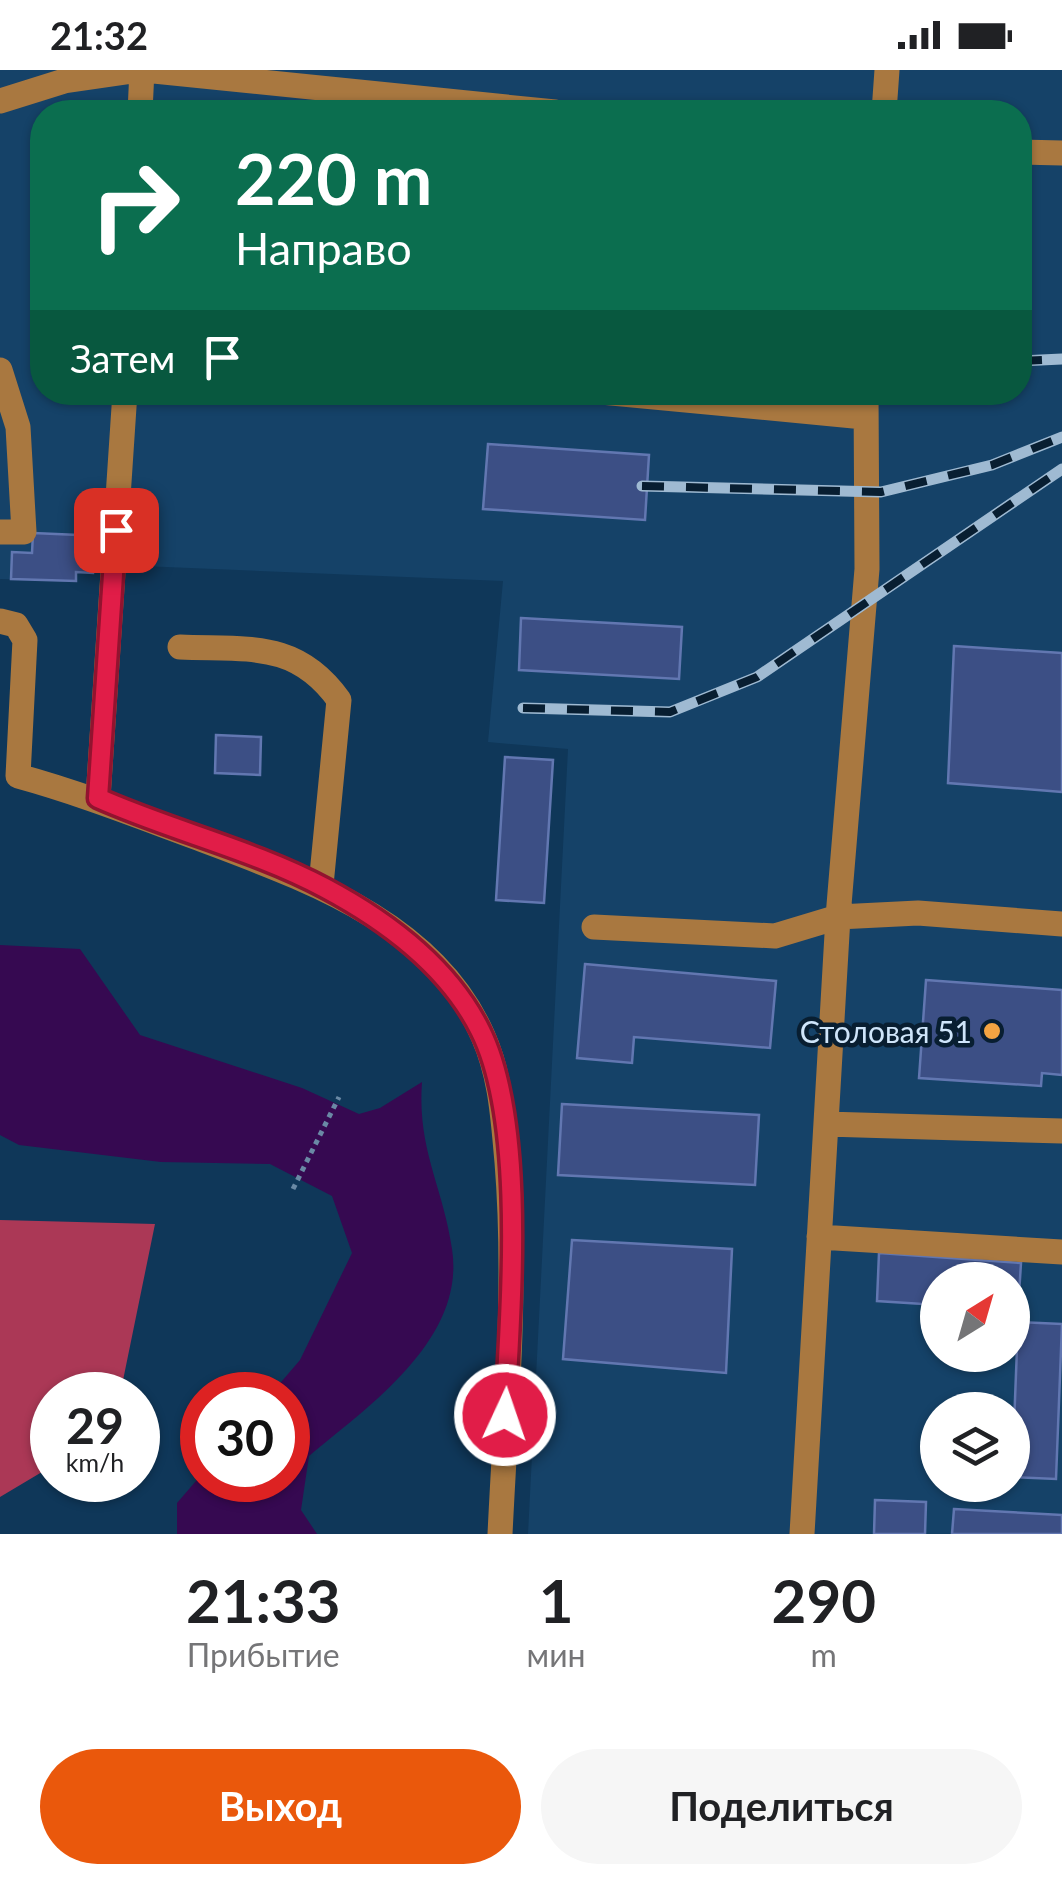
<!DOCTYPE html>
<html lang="ru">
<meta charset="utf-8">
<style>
:root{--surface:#fff;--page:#f6f6f6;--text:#202124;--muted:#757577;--accent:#ea580c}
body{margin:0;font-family:Lato,sans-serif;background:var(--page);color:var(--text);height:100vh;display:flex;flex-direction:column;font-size:38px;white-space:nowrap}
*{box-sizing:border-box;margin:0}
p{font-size:32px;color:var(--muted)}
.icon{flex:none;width:55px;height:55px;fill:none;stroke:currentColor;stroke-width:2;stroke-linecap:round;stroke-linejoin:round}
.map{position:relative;height:1464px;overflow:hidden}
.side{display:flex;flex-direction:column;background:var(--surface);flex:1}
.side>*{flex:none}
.guide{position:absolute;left:30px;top:30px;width:1002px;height:305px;border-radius:40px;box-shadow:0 2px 8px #0004;background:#0b6e4f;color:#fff;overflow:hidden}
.needle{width:65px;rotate:37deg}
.controls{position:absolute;left:920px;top:1192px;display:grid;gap:20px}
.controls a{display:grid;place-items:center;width:110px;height:110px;border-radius:50%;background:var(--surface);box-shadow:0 2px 8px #0004;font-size:50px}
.speed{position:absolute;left:30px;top:1302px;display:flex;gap:20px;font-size:50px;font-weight:700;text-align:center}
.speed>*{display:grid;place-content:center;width:130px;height:130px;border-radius:50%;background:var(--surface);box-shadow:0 2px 8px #0004;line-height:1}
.speed small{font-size:25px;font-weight:400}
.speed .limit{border:15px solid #d22;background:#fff;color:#111}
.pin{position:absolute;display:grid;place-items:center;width:85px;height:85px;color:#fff;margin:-42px;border-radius:20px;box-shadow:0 5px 15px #0006}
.me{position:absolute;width:110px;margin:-55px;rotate:3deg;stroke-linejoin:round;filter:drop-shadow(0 0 8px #0008)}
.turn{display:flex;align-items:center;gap:35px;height:210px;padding:0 40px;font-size:45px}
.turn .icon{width:130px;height:130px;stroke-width:2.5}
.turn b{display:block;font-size:70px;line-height:85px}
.then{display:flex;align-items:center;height:95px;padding:0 40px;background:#0003;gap:20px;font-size:38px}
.eta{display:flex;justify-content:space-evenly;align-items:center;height:170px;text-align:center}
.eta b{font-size:60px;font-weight:700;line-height:70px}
.action{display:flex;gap:20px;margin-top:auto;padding:20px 40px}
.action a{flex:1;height:115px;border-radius:60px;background:var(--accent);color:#fff;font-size:40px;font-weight:700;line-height:115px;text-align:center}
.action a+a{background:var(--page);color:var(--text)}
.status{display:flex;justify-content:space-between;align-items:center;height:70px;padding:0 50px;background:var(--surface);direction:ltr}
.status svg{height:28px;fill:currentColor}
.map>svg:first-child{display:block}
.built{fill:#154268;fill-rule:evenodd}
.forest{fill:#ab3856}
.water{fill:#360951}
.building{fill:#3c4f85;stroke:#6277b1;stroke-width:2.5}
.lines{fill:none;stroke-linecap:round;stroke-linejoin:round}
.path{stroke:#6a89a5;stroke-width:5;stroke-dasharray:5 5;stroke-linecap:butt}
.minor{stroke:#a97840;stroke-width:25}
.rail-casing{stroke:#9fbad2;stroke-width:11}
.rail{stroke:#081e31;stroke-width:8;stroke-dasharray:22;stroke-linecap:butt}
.route-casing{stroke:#92132f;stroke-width:25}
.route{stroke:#e11d48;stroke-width:18}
.poi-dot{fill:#f3a442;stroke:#081e31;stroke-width:4}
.labels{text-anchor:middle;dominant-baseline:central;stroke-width:9;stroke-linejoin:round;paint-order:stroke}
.poi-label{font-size:30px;fill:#cfe5fa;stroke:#081e31;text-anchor:end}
</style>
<div class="status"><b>21:32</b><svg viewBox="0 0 49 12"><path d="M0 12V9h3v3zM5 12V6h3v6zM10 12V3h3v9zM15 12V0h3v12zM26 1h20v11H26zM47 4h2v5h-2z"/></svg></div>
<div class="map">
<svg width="1062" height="1464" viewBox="0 0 1062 1464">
<rect width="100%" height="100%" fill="#0f3759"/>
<path class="built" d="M0,0H1062V1464H528L568,679L488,672L503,511L94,494L93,503L76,502V511L0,509ZM42,42H1020V322H42ZM938,1210H1012V1285H938ZM938,1340H1012V1415H938Z"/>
<path class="forest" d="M0,1150L155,1154L120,1325H52V1396L0,1427Z"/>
<path class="water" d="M0,875L80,879L140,965L302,1018L359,1044L380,1038L422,1012C417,1080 443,1116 452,1179C466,1269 369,1336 309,1386L301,1440L317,1464H177V1433L202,1404V1410H288V1325H270L300,1290L352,1183L332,1126L270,1094L161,1092L19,1075L0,1065Z"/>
<path class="building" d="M488,374L649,385L645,450L483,439Z
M33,463L78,465L77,486L94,487L93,503L76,502V511L11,509L12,482L32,483Z
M521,548L682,557L679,609L519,600Z
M954,576L1062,583V722L948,713Z
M216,665L261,667L260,705L215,703Z
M505,687L553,690L544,833L496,830Z
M585,894L776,911L770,978L634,967L632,993L577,988Z
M926,910L1062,920V1005L1042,1003L1041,1016L919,1008Z
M562,1034L759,1045L755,1115L558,1105Z
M572,1170L732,1179L726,1303L563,1289Z
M879,1183L1021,1193L1018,1240H1012V1210H938V1235L877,1231Z
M1018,1252L1062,1254L1056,1409L1012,1407Z
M875,1430L926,1432L925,1464H874Z
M954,1439L1062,1445V1464H952Z"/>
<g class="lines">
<path class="path" d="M293,1119L339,1027"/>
<path class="minor" d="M144,0L555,42
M0,31L64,11L140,0
M140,42L142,0
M884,42L887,0
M1020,82L1062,83
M0,300L18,357L24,462H0
M601,322L864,347
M0,551L16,555L25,570L18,706C80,723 138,746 198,768C305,809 433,851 483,966C501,1006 503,1049 507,1092C517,1216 506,1340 500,1464
M180,577C248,580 296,570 339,630L321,815
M98,728L125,322
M594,857L775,866L838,847L918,843L1062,854
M826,1054L1062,1061
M819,1167L1062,1182
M802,1464L838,847L867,499L866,322"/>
<g class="rail-casing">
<path id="rail" d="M1020,291L1062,289
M642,416L881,422L992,395L1062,367
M523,638L670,642L757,607L1062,399"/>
</g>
<use href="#rail" class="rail"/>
</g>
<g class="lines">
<g class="route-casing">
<path id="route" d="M116,460L98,728C172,761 254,780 325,818C387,851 448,896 480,960C527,1053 510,1241 505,1345"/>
</g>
<use href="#route" class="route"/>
</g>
<circle class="poi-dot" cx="992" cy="961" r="10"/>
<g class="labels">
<g class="poi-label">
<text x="972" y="961">Столовая 51</text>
</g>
</g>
</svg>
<div class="controls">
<a><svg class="needle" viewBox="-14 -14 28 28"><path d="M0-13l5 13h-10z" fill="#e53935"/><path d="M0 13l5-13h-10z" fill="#757577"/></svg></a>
<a><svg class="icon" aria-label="layers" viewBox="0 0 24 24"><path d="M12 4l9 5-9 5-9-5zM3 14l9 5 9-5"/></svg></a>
</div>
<div class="speed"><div>29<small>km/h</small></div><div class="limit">30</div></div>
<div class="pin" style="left:116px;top:460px;background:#d93025"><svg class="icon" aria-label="arrive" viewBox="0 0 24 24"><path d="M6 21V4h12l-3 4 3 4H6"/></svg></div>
<svg class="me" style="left:505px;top:1345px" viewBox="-20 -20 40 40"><circle r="17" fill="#e11d48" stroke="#fff" stroke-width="3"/><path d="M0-11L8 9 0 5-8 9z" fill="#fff"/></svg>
<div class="guide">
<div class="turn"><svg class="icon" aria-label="right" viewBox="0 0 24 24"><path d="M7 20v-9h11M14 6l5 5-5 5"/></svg><div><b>220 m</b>Направо</div></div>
<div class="then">Затем<svg class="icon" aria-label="arrive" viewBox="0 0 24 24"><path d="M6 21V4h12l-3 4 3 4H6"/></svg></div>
</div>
</div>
<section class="side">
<div class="eta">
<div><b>21:33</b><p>Прибытие</p></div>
<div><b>1</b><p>мин</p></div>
<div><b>290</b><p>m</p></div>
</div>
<div class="action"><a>Выход</a><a>Поделиться</a></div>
</section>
